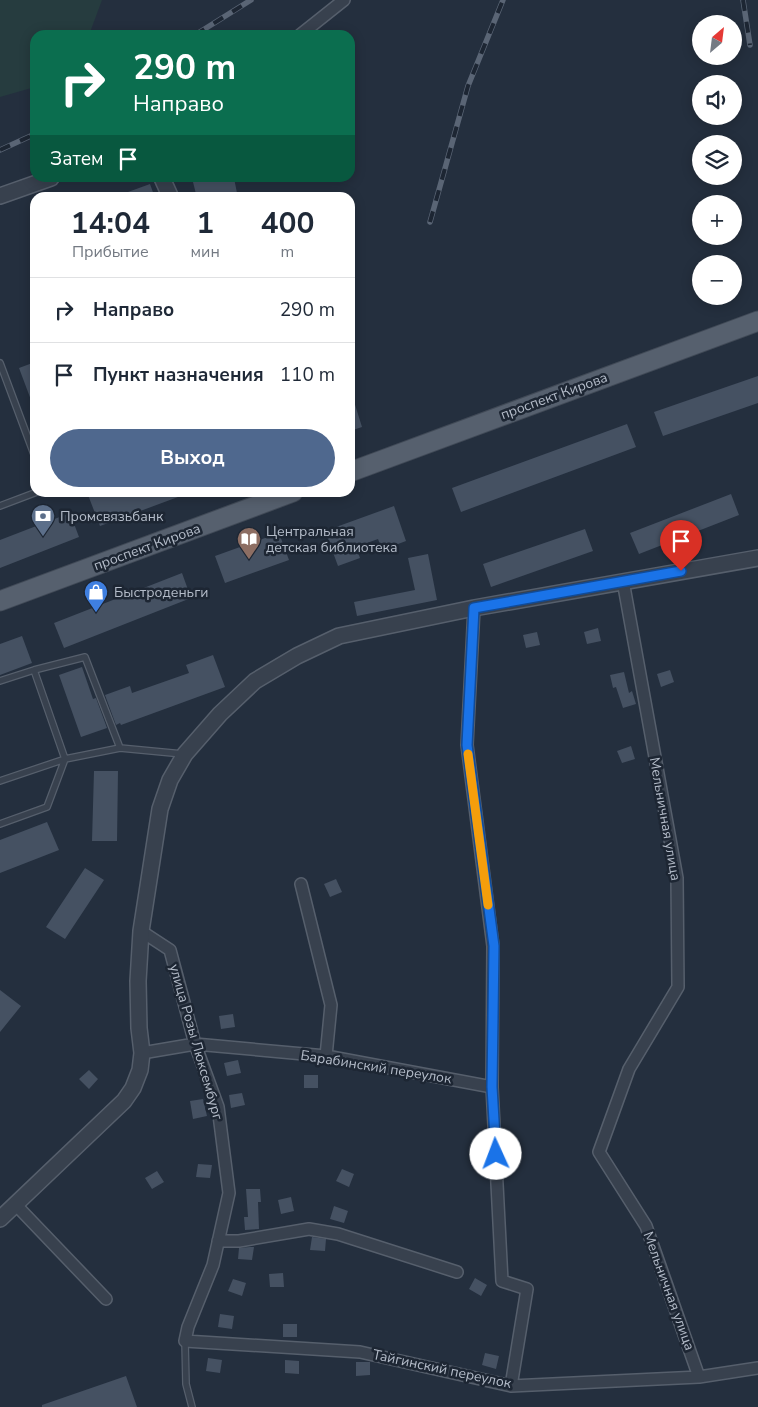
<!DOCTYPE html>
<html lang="ru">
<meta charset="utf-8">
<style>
:root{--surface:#fff;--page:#f2f2f3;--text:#1f2937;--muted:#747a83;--line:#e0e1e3;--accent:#4f688e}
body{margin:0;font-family:"Nunito Sans",sans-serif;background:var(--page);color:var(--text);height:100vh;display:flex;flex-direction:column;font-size:19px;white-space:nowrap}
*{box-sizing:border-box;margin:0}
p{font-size:16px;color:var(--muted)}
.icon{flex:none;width:28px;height:28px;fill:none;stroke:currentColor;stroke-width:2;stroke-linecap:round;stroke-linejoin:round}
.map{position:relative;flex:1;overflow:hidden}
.drawer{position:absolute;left:30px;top:192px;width:325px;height:305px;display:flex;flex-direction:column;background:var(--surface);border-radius:15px;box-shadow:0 2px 12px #0003}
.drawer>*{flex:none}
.top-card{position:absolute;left:30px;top:30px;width:325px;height:152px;border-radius:15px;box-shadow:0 2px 12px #0003;background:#0b6e4f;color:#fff;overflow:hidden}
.needle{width:32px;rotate:28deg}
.controls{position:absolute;left:692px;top:15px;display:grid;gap:10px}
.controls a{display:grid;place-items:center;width:50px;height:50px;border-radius:50%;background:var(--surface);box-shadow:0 2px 12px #0003;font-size:25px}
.pin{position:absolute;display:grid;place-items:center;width:42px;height:42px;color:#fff;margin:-51px -21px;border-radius:50% 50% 50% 0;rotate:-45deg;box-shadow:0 0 5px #0007}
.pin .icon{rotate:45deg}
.me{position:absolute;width:55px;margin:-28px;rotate:358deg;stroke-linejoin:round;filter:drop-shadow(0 0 4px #0008)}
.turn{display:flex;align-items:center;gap:18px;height:105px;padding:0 20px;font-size:22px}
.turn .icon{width:65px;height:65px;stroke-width:2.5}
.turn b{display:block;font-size:35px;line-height:42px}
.then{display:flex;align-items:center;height:48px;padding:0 20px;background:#0003;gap:10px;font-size:19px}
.eta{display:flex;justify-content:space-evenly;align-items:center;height:85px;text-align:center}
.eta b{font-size:30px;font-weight:700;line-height:35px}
.primary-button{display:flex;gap:10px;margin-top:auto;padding:10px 20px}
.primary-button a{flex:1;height:58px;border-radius:30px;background:var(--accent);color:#fff;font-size:20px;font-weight:700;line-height:58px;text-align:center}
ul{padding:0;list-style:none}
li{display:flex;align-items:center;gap:15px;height:65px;padding:0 20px;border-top:1px solid var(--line)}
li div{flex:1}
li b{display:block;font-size:19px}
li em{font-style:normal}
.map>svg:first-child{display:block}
.green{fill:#263c3f}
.building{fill:#455162}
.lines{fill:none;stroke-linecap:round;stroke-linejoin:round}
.service-casing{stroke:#565f6c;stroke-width:8}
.minor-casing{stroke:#565f6c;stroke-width:14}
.tertiary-casing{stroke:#565f6c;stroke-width:18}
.primary-casing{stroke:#414a57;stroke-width:21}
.service{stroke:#38414e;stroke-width:5.5}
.minor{stroke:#38414e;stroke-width:11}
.tertiary{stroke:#38414e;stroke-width:15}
.primary{stroke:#56606e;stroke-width:19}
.rail-casing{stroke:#5a6575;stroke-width:5.5}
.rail{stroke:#1d2633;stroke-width:4;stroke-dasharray:11;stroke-linecap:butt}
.route-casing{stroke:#114b97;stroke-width:12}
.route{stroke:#1a73e8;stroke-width:9}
.slow{stroke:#f59e0b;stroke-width:9}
.labels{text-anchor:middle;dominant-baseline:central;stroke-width:5;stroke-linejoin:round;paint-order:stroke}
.street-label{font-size:14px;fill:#b4bcc9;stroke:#1d2633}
.poi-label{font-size:14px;fill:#b4bcc9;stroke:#1d2633;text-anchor:start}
</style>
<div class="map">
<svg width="758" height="1407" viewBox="0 0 758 1407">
<rect width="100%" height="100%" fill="#242f3e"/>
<path class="green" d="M0,0H102L89,35H35V87L0,97Z"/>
<path class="building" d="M192,178H234L238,198H197Z
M150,184L155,198H117V196Z
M35,362V408H34L19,368Z
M758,376V403L663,436L654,412Z
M350,395H352L362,427L350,431Z
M627,424L636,447L461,512L452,488Z
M96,492H186V494L100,526L88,495Z
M731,494L739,515L639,554L630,533Z
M394,506L406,541L382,550L378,539L356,547L360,558L338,566L325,531Z
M70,513L79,537L0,568V540Z
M585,529L593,551L491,587L483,564Z
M279,533L289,560L225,583L215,556Z
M428,554L437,600L357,616L354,602L415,590L408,558Z
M182,573L191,598L64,648L54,623Z
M598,628L601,641L587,644L584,632Z
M537,632L540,645L526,648L523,635Z
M22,636L32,663L0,675V644Z
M213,655L225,687L121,725L120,723L116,725L105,695L130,686L132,693L189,673L186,665Z
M82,667L93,699L96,698L107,728L81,737L59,675Z
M670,670L674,682L661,687L657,674Z
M624,672L629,693L632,691L636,704L623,708L616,687L613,688L610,675Z
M631,746L635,759L622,763L617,751Z
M94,771H118L117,841H92Z
M47,822L59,850L0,873V840Z
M85,868L104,880L65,939L46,927Z
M336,879L342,892L330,897L324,884Z
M0,990L21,1006L0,1032Z
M233,1014L235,1027L221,1029L219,1016Z
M238,1060L241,1073L227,1076L224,1063Z
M89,1070L98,1079L89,1089L79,1079Z
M304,1075H318V1088H304Z
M242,1093L245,1105L231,1108L229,1095Z
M203,1099L207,1116L193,1119L190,1101Z
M198,1164L212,1165L210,1178L196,1177Z
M342,1169L354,1174L349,1187L336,1181Z
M157,1171L164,1182L152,1189L145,1178Z
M246,1189H260L261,1202H258L259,1229L245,1230L244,1217H248Z
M291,1197L294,1211L281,1214L278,1200Z
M334,1206L348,1211L344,1223L330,1219Z
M312,1237L326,1239L325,1251L310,1250Z
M250,1247H254L252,1260L238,1259L239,1248Z
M283,1273L284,1287H270L269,1274Z
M475,1278L487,1285L481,1296L469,1289Z
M233,1279L246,1283L242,1296L228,1291Z
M220,1314L234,1316L232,1329L218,1327Z
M283,1324H297V1337H283Z
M485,1353L499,1356L496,1369L482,1365Z
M208,1358L222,1360L220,1373L206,1371Z
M285,1360L299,1361V1374L285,1373Z
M356,1362H370V1375L356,1376Z
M126,1376L137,1407H42V1405Z"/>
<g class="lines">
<g class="service-casing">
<path id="service" d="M0,363L35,457
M0,506L37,492
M0,681L34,670
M0,781L65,759L120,748L183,754
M0,824L47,807L65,759L34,670L85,657L120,748
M185,1341L186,1384L192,1407"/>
</g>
<g class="minor-casing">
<path id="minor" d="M300,35L344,0
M623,581L677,878L678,987L629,1069L599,1152L646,1226L699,1377
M474,608L467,745L493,946L492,1087L502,1281L527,1289L511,1386
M301,884L331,1005L326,1056
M141,931L170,950L195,1044L218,1107L229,1193L213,1265L188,1327L185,1341L360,1352L511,1386L699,1377L758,1368
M142,1053L195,1044L326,1056L492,1087
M16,1205L106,1299
M218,1241H239L309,1229L338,1234L457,1272"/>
</g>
<g class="tertiary-casing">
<path id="tertiary" d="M162,178L171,198
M0,196L51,178
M0,1219L124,1101L133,1088L140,1070L142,1053L139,1028L138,981L141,931L160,809L170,780L185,754L220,714L255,681L297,656L339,636L474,608L758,558"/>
</g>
<g class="primary-casing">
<path id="primary" d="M350,472L758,321
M0,601L293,492"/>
</g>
<use href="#service" class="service"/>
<use href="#minor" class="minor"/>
<use href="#tertiary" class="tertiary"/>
<use href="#primary" class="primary"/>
<g class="rail-casing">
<path id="rail" d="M743,0L750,45
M195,35L251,0
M0,150L35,134
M430,222L468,86L503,0"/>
</g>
<use href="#rail" class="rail"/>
</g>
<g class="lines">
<g class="route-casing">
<path id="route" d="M496,1154L492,1087L494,946L467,745L474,608L681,571"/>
</g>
<use href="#route" class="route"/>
<path class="slow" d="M468,754L488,905"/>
</g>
<defs>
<g id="bank-pin" transform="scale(1.25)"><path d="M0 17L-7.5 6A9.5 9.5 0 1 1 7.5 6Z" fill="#5c6f8a" stroke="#1d2633"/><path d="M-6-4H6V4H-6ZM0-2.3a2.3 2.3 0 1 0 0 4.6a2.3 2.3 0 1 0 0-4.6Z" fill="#fff"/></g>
<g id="library-pin" transform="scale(1.25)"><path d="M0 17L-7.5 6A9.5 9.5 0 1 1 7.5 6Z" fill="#8d6e63" stroke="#1d2633"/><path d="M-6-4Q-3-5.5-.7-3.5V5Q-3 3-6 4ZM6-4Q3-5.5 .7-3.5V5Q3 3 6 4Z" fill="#fff"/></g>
<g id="shop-pin" transform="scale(1.25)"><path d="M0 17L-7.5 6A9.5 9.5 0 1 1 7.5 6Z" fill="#3f7fe0" stroke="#1d2633"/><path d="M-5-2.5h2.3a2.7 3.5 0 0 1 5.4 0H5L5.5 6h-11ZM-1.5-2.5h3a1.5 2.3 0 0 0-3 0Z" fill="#fff"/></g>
</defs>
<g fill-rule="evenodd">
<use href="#bank-pin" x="43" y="516"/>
<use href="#library-pin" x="249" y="539"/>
<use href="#shop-pin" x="96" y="592"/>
</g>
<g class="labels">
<g class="street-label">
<text transform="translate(554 396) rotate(-20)">проспект Кирова</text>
<text transform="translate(147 547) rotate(-20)">проспект Кирова</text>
<text transform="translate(665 819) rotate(80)">Мельничная улица</text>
<text transform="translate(196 1042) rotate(74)">улица Розы Люксембург</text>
<text transform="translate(376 1067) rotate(9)">Барабинский переулок</text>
<text transform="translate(669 1291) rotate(70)">Мельничная улица</text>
<text transform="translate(442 1369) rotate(12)">Тайгинский переулок</text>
</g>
<g class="poi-label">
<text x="60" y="516">Промсвязьбанк</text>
<text x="266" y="531">Центральная<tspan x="266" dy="16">детская библиотека</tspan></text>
<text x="114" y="592">Быстроденьги</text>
</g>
</g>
</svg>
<div class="controls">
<a><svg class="needle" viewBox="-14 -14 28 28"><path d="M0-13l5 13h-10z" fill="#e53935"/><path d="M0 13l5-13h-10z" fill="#747a83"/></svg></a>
<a><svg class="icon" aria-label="sound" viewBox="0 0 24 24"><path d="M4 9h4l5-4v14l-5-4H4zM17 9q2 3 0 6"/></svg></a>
<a><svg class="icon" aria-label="layers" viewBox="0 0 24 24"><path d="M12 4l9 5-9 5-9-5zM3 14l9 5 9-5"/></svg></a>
<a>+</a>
<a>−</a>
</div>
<div class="pin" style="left:681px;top:571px;background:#d93025"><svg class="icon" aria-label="arrive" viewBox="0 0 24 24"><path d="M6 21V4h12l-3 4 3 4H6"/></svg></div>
<svg class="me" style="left:496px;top:1154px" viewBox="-20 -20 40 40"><circle r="19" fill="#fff"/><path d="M0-13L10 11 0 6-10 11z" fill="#1a73e8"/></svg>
<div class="top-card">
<div class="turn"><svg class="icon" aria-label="right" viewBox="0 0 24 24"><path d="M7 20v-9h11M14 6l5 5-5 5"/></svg><div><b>290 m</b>Направо</div></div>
<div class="then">Затем<svg class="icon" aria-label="arrive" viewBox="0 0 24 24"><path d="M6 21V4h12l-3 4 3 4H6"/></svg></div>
</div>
<section class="drawer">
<div class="eta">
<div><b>14:04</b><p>Прибытие</p></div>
<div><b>1</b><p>мин</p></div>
<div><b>400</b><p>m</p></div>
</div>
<ul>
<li><svg class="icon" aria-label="right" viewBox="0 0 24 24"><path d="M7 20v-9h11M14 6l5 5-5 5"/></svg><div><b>Направо</b></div><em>290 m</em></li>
<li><svg class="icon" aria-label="arrive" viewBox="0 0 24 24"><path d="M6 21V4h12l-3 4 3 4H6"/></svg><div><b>Пункт назначения</b></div><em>110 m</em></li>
</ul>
<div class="primary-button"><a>Выход</a></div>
</section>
</div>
